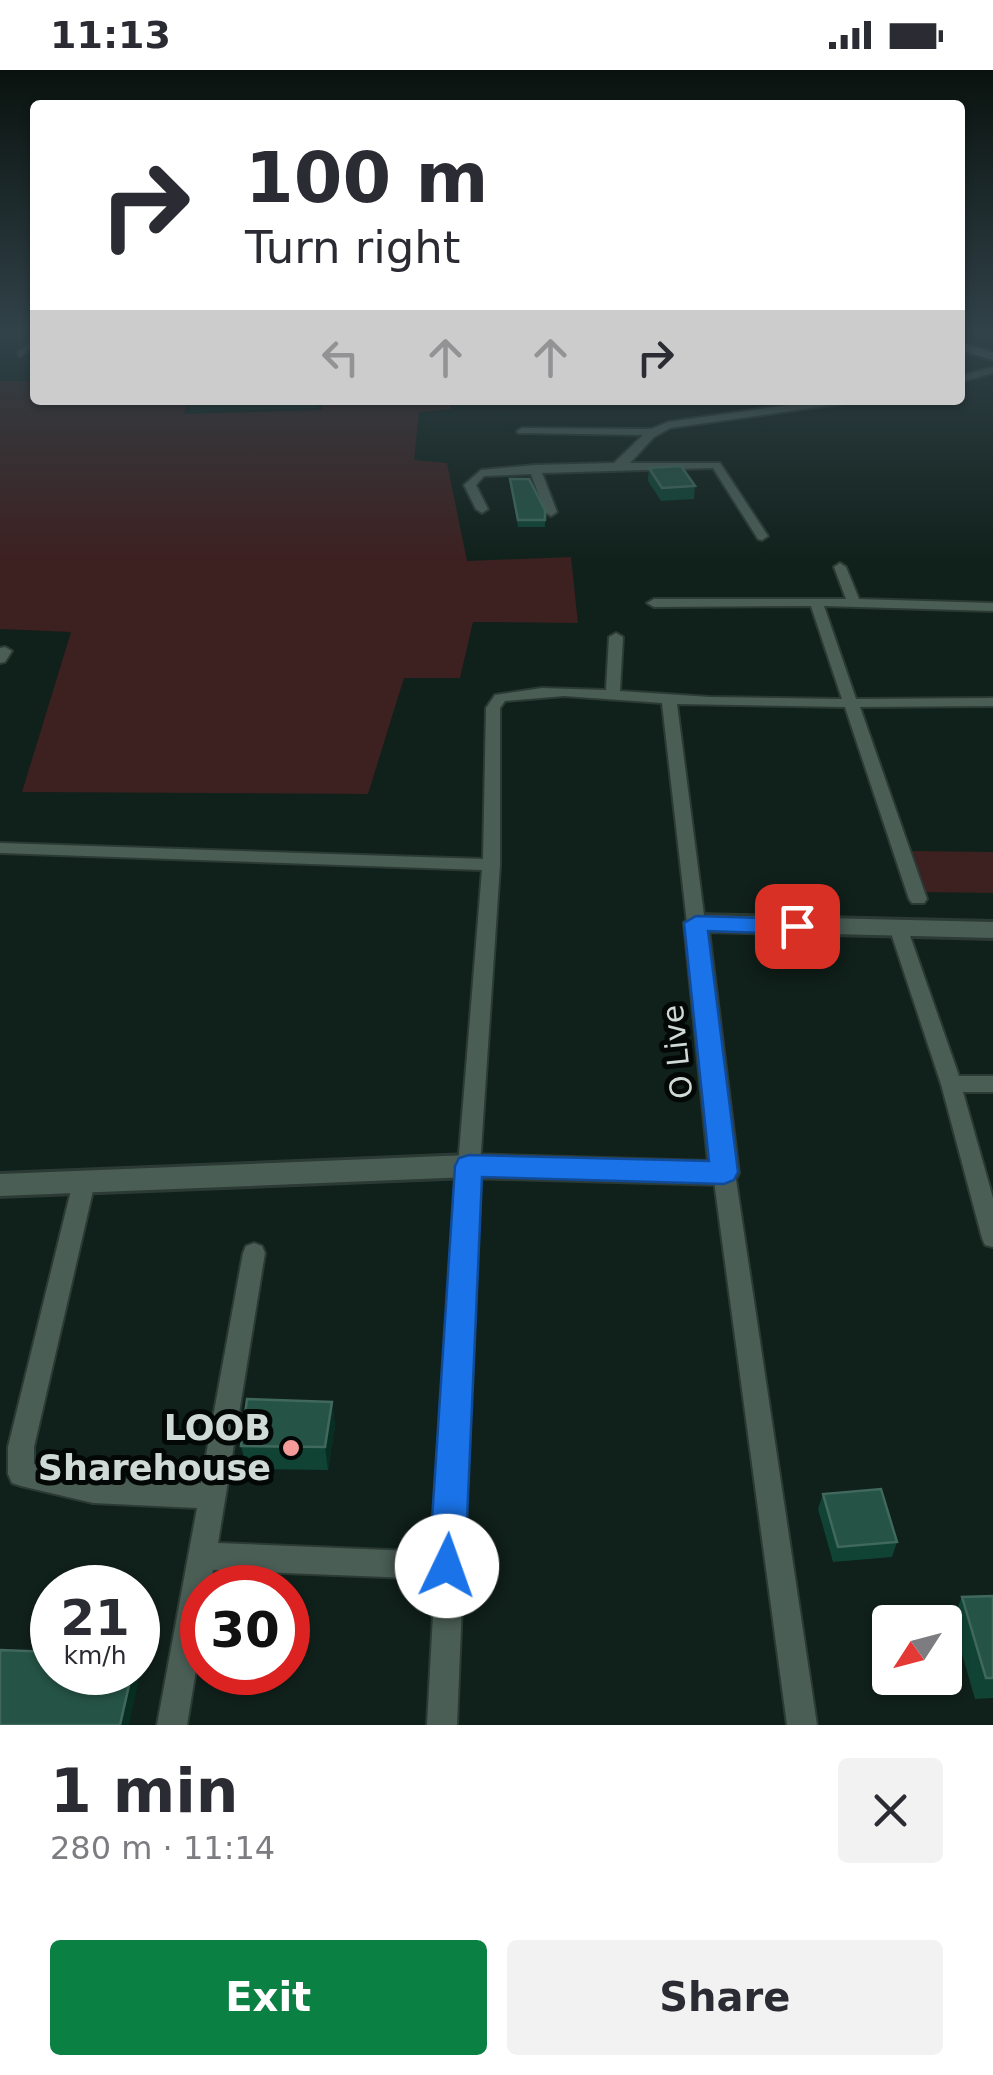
<!DOCTYPE html>
<meta charset="utf-8">
<style>
:root{--surface:#fff;--page:#f2f2f3;--text:#2b2b33;--muted:#7c7c81;--accent:#0b8043}
body{margin:0;font-family:"DejaVu Sans",sans-serif;background:var(--page);color:var(--text);height:100vh;display:flex;flex-direction:column;font-size:38px;white-space:nowrap}
*{box-sizing:border-box;margin:0}
p{font-size:32px;color:var(--muted)}
.icon{flex:none;width:55px;height:55px;fill:none;stroke:currentColor;stroke-width:2;stroke-linecap:round;stroke-linejoin:round}
.map{position:relative;height:1655px;overflow:hidden}
.sheet{display:flex;flex-direction:column;background:var(--surface);flex:1}
.sheet>*{flex:none}
.hud{position:absolute;left:30px;top:30px;width:935px;height:305px;border-radius:10px;box-shadow:0 2px 8px #0004;background:#fff;color:var(--text);overflow:hidden}
.needle{width:65px;rotate:234deg}
.tools{position:absolute;left:872px;top:1535px;display:grid;gap:20px}
.tools a{display:grid;place-items:center;width:90px;height:90px;border-radius:10px;background:var(--surface);box-shadow:0 2px 8px #0004;font-size:50px}
.speed{position:absolute;left:30px;top:1495px;display:flex;gap:20px;font-size:50px;font-weight:700;text-align:center}
.speed>*{display:grid;place-content:center;width:130px;height:130px;border-radius:50%;background:var(--surface);box-shadow:0 2px 8px #0004;line-height:1}
.speed small{font-size:25px;font-weight:400}
.speed .limit{border:15px solid #d22;background:#fff;color:#111}
.pin{position:absolute;display:grid;place-items:center;width:85px;height:85px;color:#fff;margin:-42px;border-radius:20px;box-shadow:0 5px 15px #0006}
.me{position:absolute;width:110px;margin:-55px;rotate:3deg;stroke-linejoin:round;filter:drop-shadow(0 0 8px #0008)}
.turn{display:flex;align-items:center;gap:35px;height:210px;padding:0 50px;font-size:45px}
.turn .icon{width:130px;height:130px;stroke-width:2.5}
.turn b{display:block;font-size:70px;line-height:85px}
.lanes{display:flex;align-items:center;height:95px;padding:0 50px;background:#0003;justify-content:center;gap:50px;direction:ltr}
.lanes .off{opacity:.35}
.round{display:grid;place-items:center;flex:none;width:105px;height:105px;border-radius:10px;background:var(--page)}
.head{display:flex;align-items:center;justify-content:space-between;height:170px;padding:0 50px}
h1{font-size:60px;font-weight:600;line-height:75px}
.primary-button{display:flex;gap:20px;margin-top:auto;padding:20px 50px}
.primary-button a{flex:1;height:115px;border-radius:10px;background:var(--accent);color:#fff;font-size:40px;font-weight:600;line-height:115px;text-align:center}
.primary-button a+a{background:var(--page);color:var(--text)}
.status{display:flex;justify-content:space-between;align-items:center;height:70px;padding:0 50px;background:var(--surface);direction:ltr}
.status svg{height:28px;fill:currentColor}
.map>svg:first-child{display:block}
.built{fill:#122b21}
.green{fill:#3d2020}
.lines{fill:none;stroke-linecap:round;stroke-linejoin:round}
.service-casing{stroke:#2b3a34;stroke-width:8}
.minor-casing{stroke:#2b3a34;stroke-width:4}
.tertiary-casing{stroke:#2b3a34;stroke-width:6}
.secondary-casing{stroke:#2b3a34;stroke-width:5}
.service{stroke:#4a5e55;stroke-width:5}
.minor{fill:#4a5e55;fill-rule:evenodd}
.tertiary{fill:#4a5e55;fill-rule:evenodd}
.secondary{fill:#648376;fill-rule:evenodd}
.wall{fill:#104334}
.shaded-wall{fill:#082e22}
.building{fill:#255345;stroke:#40685c;stroke-width:2.5}
.route{fill:#1a73e8;stroke:#114b97;stroke-width:2.5}
.poi-dot{fill:#f59b99;stroke:#030806;stroke-width:4}
.labels{text-anchor:middle;dominant-baseline:central;stroke-width:10;stroke-linejoin:round;paint-order:stroke}
.street-label{font-size:30px;fill:#cfd9d5;stroke:#030806}
.near-poi-label{font-size:35px;font-weight:bold;fill:#cfd9d5;stroke:#030806;text-anchor:end}
</style>
<div class="status"><b>11:13</b><svg viewBox="0 0 49 12"><path d="M0 12V9h3v3zM5 12V6h3v6zM10 12V3h3v9zM15 12V0h3v12zM26 1h20v11H26zM47 4h2v5h-2z"/></svg></div>
<div class="map">
<svg width="993" height="1655" viewBox="0 0 993 1655">
<rect width="100%" height="100%" fill="#10201a"/>
<path class="built" d="M192,330H317V338L189,342Z"/>
<path class="green" d="M0,311H35V330H187L184,344L322,340L323,330H449L451,339L419,342L414,390L447,393L467,491L571,487L578,553L473,552L460,608H404L368,724L22,722L71,562L0,559Z
M909,781L993,782V823L923,822Z"/>
<g class="lines">
<g class="service-casing">
<path id="service" d="M20,284L35,271"/>
</g>
<g class="minor-casing">
<path id="minor" d="M993,297V303L960,312V306Z
M824,330H851L846,333L670,358L654,367L630,393H720L768,466L762,470L758,469L713,398L542,403L557,442L551,446L545,442L531,404L484,406L476,415L488,439L482,443L476,439L464,415L481,400L535,395L614,393L643,365L518,363L517,361L522,358L651,359L668,352Z
M840,493L846,497L859,529L993,533V541L824,536L856,629L993,628V636L860,637L927,829L924,833H912L909,829L845,637L677,634L705,853L696,859L687,853L662,633L564,626L505,631L500,638V795L480,1096L457,1655H427L435,1509L213,1500L210,1518H202V1563L187,1655H157L197,1438L93,1433L21,1416L12,1413L8,1404V1377L73,1112L76,1106L84,1103L92,1106L95,1112L34,1377V1394L93,1407L201,1413L243,1183L246,1176L254,1173L262,1176L265,1183L218,1473L437,1482L458,1096L482,800L0,783V773L483,789L486,638L495,625L542,618L606,620L609,567L616,563L623,567L620,621L710,627L842,629L811,536L654,537L647,533L654,529H846L834,497Z
M5,577L12,581L5,592L0,593V578Z
M899,854L908,860L959,1006H993V1022H963L993,1128V1177L985,1175L982,1168L941,1014L890,860Z
M724,1094L732,1097L735,1103L817,1655H787L713,1103L716,1097Z"/>
</g>
<g class="tertiary-casing">
<path id="tertiary" d="M696,845L993,852V868L708,861L738,1103L734,1111L724,1114L469,1107L0,1126V1104L469,1085L709,1092L685,853Z"/>
</g>
<g class="secondary-casing">
<path id="secondary" d="M960,272L993,282V290L960,280Z"/>
</g>
<use href="#service" class="service"/>
<use href="#minor" class="minor"/>
<use href="#tertiary" class="tertiary"/>
<use href="#secondary" class="secondary"/>
</g>
<path class="wall" d="M649,398L695,416L694,429L661,431L648,411Z
M510,409L545,440V457H518Z
M332,1332L335,1356L328,1400L247,1399L241,1376Z
M823,1424L897,1472L892,1487L833,1492L818,1439Z
M993,1526V1628L975,1629L952,1549L962,1527Z"/>
<path class="shaded-wall" d="M332,1332L335,1356L328,1400L325,1377Z
M138,1592L141,1600L129,1655H120L132,1602H138Z"/>
<path class="building" d="M681,396L695,416L662,418L649,398Z
M510,409H529L545,440V450H518Z
M247,1329L332,1332L325,1377L241,1376Z
M881,1419L897,1472L838,1477L823,1424Z
M993,1526V1608H986L962,1527Z
M0,1580L52,1582V1602H132L120,1655H0Z"/>
<linearGradient id="sky" x2="0" y2="1"><stop stop-color="#09120e"/><stop offset="0.53" stop-color="#314249"/><stop offset="1" stop-color="#314249" stop-opacity="0"/></linearGradient>
<rect width="993" height="495" fill="url(#sky)"/>
<path class="route" d="M696,846L797,849L809,856L797,864L708,861L738,1102L734,1110L724,1114L482,1107L465,1496L460,1509L447,1514L435,1509L429,1496L455,1096L459,1088L469,1085L709,1091L684,853Z"/>
<circle class="poi-dot" cx="291" cy="1378" r="10"/>
<g class="labels">
<g class="street-label">
<text transform="translate(677 982) rotate(-96)">O Live</text>
</g>
<g class="near-poi-label">
<text x="271" y="1358">LOOB<tspan x="271" dy="40">Sharehouse</tspan></text>
</g>
</g>
</svg>
<div class="tools">
<a><svg class="needle" viewBox="-14 -14 28 28"><path d="M0-13l5 13h-10z" fill="#e53935"/><path d="M0 13l5-13h-10z" fill="#7c7c81"/></svg></a>
</div>
<div class="speed"><div>21<small>km/h</small></div><div class="limit">30</div></div>
<div class="pin" style="left:797px;top:856px;background:#d93025"><svg class="icon" aria-label="arrive" viewBox="0 0 24 24"><path d="M6 21V4h12l-3 4 3 4H6"/></svg></div>
<svg class="me" style="left:447px;top:1496px" viewBox="-20 -20 40 40"><circle r="19" fill="#fff"/><path d="M0-13L10 11 0 6-10 11z" fill="#1a73e8"/></svg>
<div class="hud">
<div class="turn"><svg class="icon" aria-label="right" viewBox="0 0 24 24"><path d="M7 20v-9h11M14 6l5 5-5 5"/></svg><div><b>100 m</b>Turn right</div></div>
<div class="lanes"><svg class="icon off" aria-label="left" viewBox="0 0 24 24"><path d="M17 20v-9H6M10 6l-5 5 5 5"/></svg><svg class="icon off" aria-label="ahead" viewBox="0 0 24 24"><path d="M12 20V5M6 11l6-6 6 6"/></svg><svg class="icon off" aria-label="ahead" viewBox="0 0 24 24"><path d="M12 20V5M6 11l6-6 6 6"/></svg><svg class="icon" aria-label="right" viewBox="0 0 24 24"><path d="M7 20v-9h11M14 6l5 5-5 5"/></svg></div>
</div>
</div>
<section class="sheet">
<div class="head"><div><h1>1 min</h1><p>280 m · 11:14</p></div><a class="round"><svg class="icon" aria-label="close" viewBox="0 0 24 24"><path d="M6 6l12 12M18 6L6 18"/></svg></a></div>
<div class="primary-button"><a>Exit</a><a>Share</a></div>
</section>
